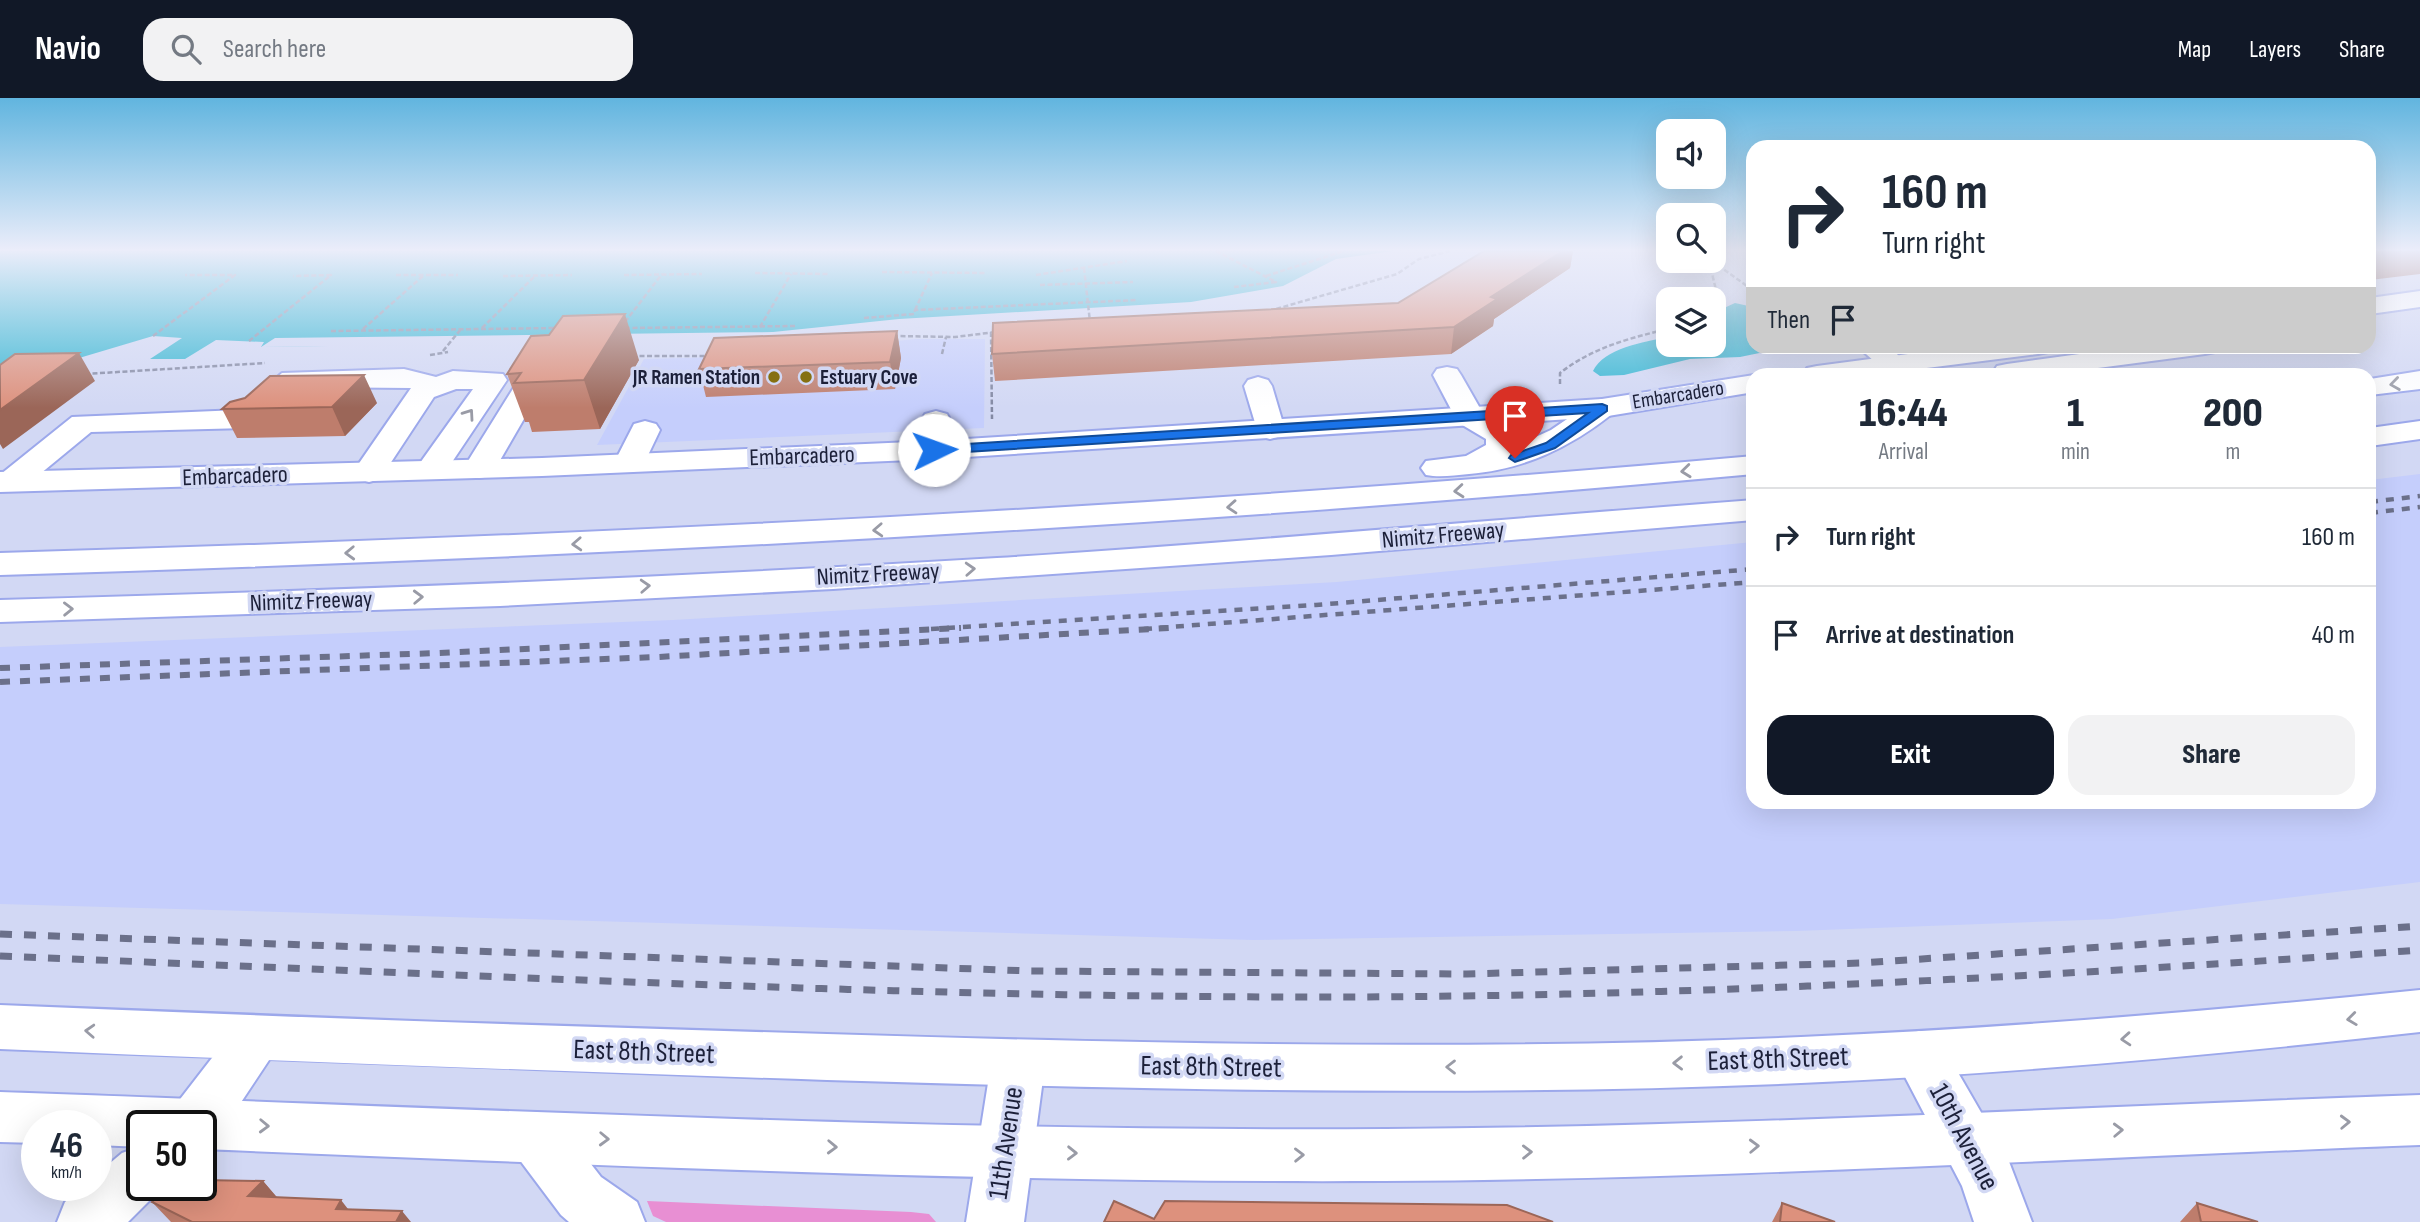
<!DOCTYPE html>
<style>
:root{--surface:#fff;--page:#f2f2f3;--text:#1f2937;--muted:#747a83;--line:#e0e1e3;--accent:#111827}
body{margin:0;font-family:"Sofia Sans Condensed",sans-serif;background:var(--page);color:var(--text);height:100vh;display:flex;flex-direction:column;font-size:26px;white-space:nowrap}
*{box-sizing:border-box;margin:0}
p{font-size:23px;color:var(--muted)}
.icon{flex:none;width:38px;height:38px;fill:none;stroke:currentColor;stroke-width:2;stroke-linecap:round;stroke-linejoin:round}
.map{position:relative;flex:1;overflow:hidden}
.side{position:absolute;left:1746px;top:270px;width:630px;height:441px;display:flex;flex-direction:column;background:var(--surface);border-radius:21px;box-shadow:0 7px 28px #0002}
.side>*{flex:none}
.top-card{position:absolute;left:1746px;top:42px;width:630px;height:214px;border-radius:21px;box-shadow:0 7px 28px #0002;background:#fff;color:var(--text);overflow:hidden}
.controls{position:absolute;left:1656px;top:21px;display:grid;gap:14px}
.controls a{display:grid;place-items:center;width:70px;height:70px;border-radius:14px;background:var(--surface);box-shadow:0 7px 28px #0002;font-size:35px}
.speed{position:absolute;left:21px;top:1012px;display:flex;gap:14px;font-size:35px;font-weight:700;text-align:center}
.speed>*{display:grid;place-content:center;width:91px;height:91px;border-radius:50%;background:var(--surface);box-shadow:0 7px 28px #0002;line-height:1}
.speed small{font-size:18px;font-weight:400}
.speed .limit{border:4px solid #111;border-radius:10px;background:#fff;color:#111}
.pin{position:absolute;display:grid;place-items:center;width:60px;height:60px;color:#fff;margin:-72px -30px;border-radius:50% 50% 50% 0;rotate:-45deg;box-shadow:0 0 7px #0007}
.pin .icon{rotate:45deg}
.me{position:absolute;width:77px;margin:-38px;rotate:87deg;stroke-linejoin:round;filter:drop-shadow(0 0 5px #0008)}
.turn{display:flex;align-items:center;gap:24px;height:147px;padding:0 21px;font-size:32px}
.turn .icon{width:91px;height:91px;stroke-width:2.5}
.turn b{display:block;font-size:49px;line-height:60px}
.then{display:flex;align-items:center;height:66px;padding:0 21px;background:#0003;gap:14px;font-size:26px}
.eta{display:flex;justify-content:space-evenly;align-items:center;height:119px;text-align:center}
.eta b{font-size:42px;font-weight:800;line-height:49px}
.cta{display:flex;gap:14px;margin-top:auto;padding:14px 21px}
.cta a{flex:1;height:80px;border-radius:21px;background:var(--accent);color:#fff;font-size:28px;font-weight:800;line-height:80px;text-align:center}
.cta a+a{background:var(--page);color:var(--text)}
ul{padding:0;list-style:none}
li{display:flex;align-items:center;gap:21px;height:98px;padding:0 21px;border-top:2px solid var(--line)}
li div{flex:1}
li b{display:block;font-size:26px}
li em{font-style:normal}
header{display:flex;align-items:center;gap:42px;box-sizing:border-box;height:98px;padding:0 35px;background:var(--accent);color:#fff}
header strong{font-size:33px}
nav{display:flex;gap:38px;margin-inline-start:auto;font-size:24px}
.search{width:490px;height:63px;background:var(--page);display:flex;align-items:center;gap:18px;box-sizing:border-box;padding:0 24px;border-radius:21px;color:var(--muted);font-size:26px}
.map>svg:first-child{display:block}
.built{fill:#c5cefc}
.green{fill:#e88fd3}
.water{fill:#38b6d2}
.pier{fill:#d2d8f4}
.lines{fill:none;stroke-linecap:round;stroke-linejoin:round}
.minor-casing{stroke:#9ca8eb;stroke-width:4}
.major-casing{stroke:#9ca8eb;stroke-width:4}
.highway-casing{stroke:#9ca8eb;stroke-width:4}
.path{stroke:#8389a3;stroke-width:2.5;stroke-dasharray:5 2.5;stroke-linecap:butt}
.minor{fill:#fff;fill-rule:evenodd}
.major{fill:#fff;fill-rule:evenodd}
.highway{fill:#fff;fill-rule:evenodd}
.rail-far2{stroke:#6b708a;stroke-width:4.5;stroke-dasharray:8 8;stroke-linecap:butt}
.rail-far1{stroke:#6b708a;stroke-width:6;stroke-dasharray:10 10;stroke-linecap:butt}
.rail{stroke:#6b708a;stroke-width:7;stroke-dasharray:12 12;stroke-linecap:butt}
.wall{fill:#be7d6c}
.shaded-wall{fill:#9b6658}
.building{fill:#dd917d;stroke:#9b6658;stroke-width:2}
.oneway{stroke:#999ba6}
.route{fill:#1a73e8;stroke:#114b97;stroke-width:2}
.poi-dot{fill:#857011;stroke:#d2d8f4;stroke-width:2.5}
.labels{text-anchor:middle;dominant-baseline:central;stroke-width:7;stroke-linejoin:round;paint-order:stroke}
.far-poi-label{font-size:21px;font-weight:bold;fill:#1c2039;stroke:#d2d8f4;text-anchor:end}
.far-street-label{font-size:21px;fill:#1c2039;stroke:#d2d8f4}
.street-label{font-size:24px;fill:#1c2039;stroke:#d2d8f4}
.near-street-label{font-size:28px;fill:#1c2039;stroke:#d2d8f4}
</style>
<header>
<strong>Navio</strong>
<div class="search"><svg class="icon" aria-label="search" viewBox="0 0 24 24"><circle cx="10" cy="10" r="6"/><path d="M15 15l6 6"/></svg>Search here</div>
<nav><a>Map</a><a>Layers</a><a>Share</a></nav>
</header>
<div class="map">
<svg width="2420" height="1124" viewBox="0 0 2420 1124">
<rect width="100%" height="100%" fill="#d2d8f4"/>
<path class="built" d="M915,241H985L984,330L597,347L644,261L764,258Z
M2420,376V784L2112,821L1796,833L1253,842L0,806V549L673,522L1337,484L1753,444L1754,704H2370V382Z"/>
<path class="green" d="M647,1103L911,1114L929,1116L936,1124H666L653,1118Z"/>
<path class="water" d="M0,153H1431L1375,164L1250,202L660,243L261,249L264,244L216,242L185,261H150L182,240L153,238L59,266H0Z
M1735,205L1753,209L1754,248L1789,249L1740,259L1690,261L1624,277L1600,278L1593,273C1604,250 1644,244 1668,239V247H1713V221L1724,210Z"/>
<path class="pier" d="M1393,153H1434L1409,160L1370,166L1373,168L1293,195L1296,197L1292,198L1194,216L1109,219L984,229H926L743,245L261,249L275,240L773,234L899,221L1191,204L1283,188L1336,161Z"/>
<g class="lines">
<g class="minor-casing">
<path id="minor" d="M1857,248H1888L1908,266L1904,272H1884Z
M1447,269L1457,271L1461,277L1485,319L1481,325L1470,328L1459,325L1455,319L1433,277L1437,271Z
M404,271L436,279L453,273L503,276L507,282L442,379L431,381L420,379L415,372L473,291H456L434,299L380,381L369,384L358,381L353,374L411,290L299,289L258,327L247,330L91,334L23,390L12,393L0,389L1,376L72,319L239,312L282,275Z
M533,272L543,275L547,281L495,371L490,378L479,380L468,378L463,371L519,281L523,275Z
M1258,279L1268,282L1272,288L1285,332L1281,338L1270,341L1259,338L1244,288L1248,282Z
M936,313L947,316C954,326 952,348 945,359L934,361L923,359C916,348 918,326 925,316Z
M645,323L656,326L660,332L641,372L630,374L619,372L614,365L634,326Z
M257,919L275,925L283,941L214,1045L201,1049V1027H166L174,1009L239,925Z
M1919,933L1938,940L2008,1061L2032,1124H1974L1962,1088L1893,956L1900,940Z
M1018,943L1037,950L1045,966L1024,1124H966L991,966L999,950Z
M536,1014L556,1021L601,1079L637,1104L645,1124H569L561,1117L516,1057L508,1039L516,1021Z
M142,1048V1087H165L128,1124H57L65,1104L85,1087H96V1077L122,1055Z"/>
</g>
<g class="major-casing">
<path id="major" d="M2420,193V209L2370,216V200Z
M1969,248H2051L2048,254L2038,256L1879,276H1803L1807,270L1817,268Z
M2138,248H2218L2215,254L2205,256L2052,276L1993,274L1997,268L2007,266Z
M1754,277V294L1602,319L934,361L542,378L0,394V374L542,360L934,343L1602,301Z
M2420,892V934C2214,957 2008,976 1801,985C1477,999 1152,992 827,982C552,973 276,963 0,951V907C276,919 551,928 827,936C1152,946 1477,953 1801,939C2008,930 2214,913 2420,892Z
M0,994C462,1010 924,1034 1386,1031C1731,1029 2076,1009 2420,997V1047C2075,1060 1729,1081 1383,1083C989,1085 595,1067 201,1051V1027H142V1049L96,1047V1027H37V1045L0,1044Z"/>
</g>
<g class="highway-casing">
<path id="highway" d="M2420,273V291L2370,297V281Z
M1602,301L1612,304L1617,310L1612,316C1569,350 1524,371 1469,376C1454,377 1441,380 1426,377L1421,370L1426,363L1466,358L1486,347V341L1459,325L1455,319L1459,313C1479,308 1493,320 1510,330L1516,348L1551,332L1592,304Z
M2420,323V341L2370,348V330Z
M1754,358V376C1170,430 586,459 0,477V455C586,438 1170,410 1754,358Z
M1754,402V422L1331,457L833,491L500,508L0,524V502C332,493 665,480 997,460C1249,444 1501,421 1754,402Z"/>
</g>
<path class="path" d="M1216,153L1276,184L1234,189
M1709,163L1716,192L1713,202
M1712,163L1754,193
M1084,170L1090,224
M882,174L986,175
M755,175L829,176
M396,177H458
M624,177L702,176
M1036,177L1127,163
M503,178L572,177
M1266,178L1344,153
M1040,187L1133,184
M915,212L932,175
M1269,213L1397,176L1419,161L1450,153
M864,220L914,216L915,212L1137,202
M625,224L662,176
M760,229L791,176
M482,230L536,177
M625,230L796,228
M363,231L424,177
M331,233L557,230
M991,234L992,321
M153,238L235,177H185
M893,238L955,239L996,234
M249,243L331,177L293,178
M443,253L461,231
M942,256L946,239
M430,257L448,254
M632,258H710
M85,276L265,265
M1770,276L1789,273
M1560,286V275C1592,250 1629,240 1668,231"/>
<use href="#minor" class="minor"/>
<use href="#major" class="major"/>
<use href="#highway" class="highway"/>
<path class="rail-far2" d="M2370,404L2420,398
M2370,415L2420,409
M931,531L1316,507L1754,471
M1144,531L1754,484"/>
<path class="rail-far1" d="M0,570L439,555L961,530
M0,584L658,559L1169,530"/>
<path class="rail" d="M0,836L1031,873L1467,876L1861,865L2420,828
M0,858C430,875 859,898 1289,899C1667,900 2043,879 2420,852"/>
</g>
<path class="wall" d="M1484,153H1573L1570,170L1494,221L1493,228L1451,256L995,283L992,256L1398,205Z
M897,233L901,260L895,291L706,299L699,271Z
M549,237L639,262L600,331L532,334L529,324H525L507,276Z
M377,305L345,338L237,340L222,311Z
M263,1083L277,1100L348,1111L411,1124H171L152,1104Z
M1782,1105L1835,1124H1772Z
M2197,1105L2258,1124H2180Z"/>
<path class="shaded-wall" d="M1563,153H1573L1570,170L1494,221L1493,228L1451,256L1454,229L1491,199Z
M2370,153H2420V176L2370,182Z
M625,216L639,262L600,331L584,282Z
M897,233L901,260L895,291L890,264Z
M79,255L95,283L3,351L0,346V312Z
M364,277L377,305L345,338L332,309Z
M263,1083L282,1105L248,1098Z
M341,1102L358,1124L336,1111Z
M402,1113L411,1124H396Z"/>
<path class="building" d="M1484,153H1563L1491,199L1497,201L1454,229L992,256L993,225L1398,205Z
M625,216L584,282L514,285L521,275L507,276L531,238L549,237L563,218Z
M897,233L890,264L699,271L714,240Z
M79,255L0,312V267L15,256Z
M364,277L332,309L222,311L230,304L245,300L270,278Z
M201,1082L263,1083L248,1098L341,1102L336,1111L402,1113L396,1124H192L152,1104L169,1087H201Z
M1114,1103L1154,1121L1165,1103L1507,1107L1553,1124H1104Z
M1782,1105L1835,1124H1780Z
M2197,1105L2258,1124H2201Z"/>
<defs><path id="oneway-chevron" d="M-2-3.5L2.5 0L-2 3.5" fill="none" stroke-width="1.6" stroke-linecap="round" stroke-linejoin="round" transform="scale(1.75)"/></defs>
<g class="oneway">
<use href="#oneway-chevron" transform="translate(2395 286) rotate(172)"/>
<use href="#oneway-chevron" transform="translate(469 316) rotate(-55)"/>
<use href="#oneway-chevron" transform="translate(1686 373) rotate(174)"/>
<use href="#oneway-chevron" transform="translate(1459 393) rotate(175)"/>
<use href="#oneway-chevron" transform="translate(1232 409) rotate(176)"/>
<use href="#oneway-chevron" transform="translate(878 432) rotate(177)"/>
<use href="#oneway-chevron" transform="translate(577 446) rotate(177)"/>
<use href="#oneway-chevron" transform="translate(350 455) rotate(178)"/>
<use href="#oneway-chevron" transform="translate(970 471) rotate(-3)"/>
<use href="#oneway-chevron" transform="translate(645 488) rotate(-3)"/>
<use href="#oneway-chevron" transform="translate(418 499) rotate(-2)"/>
<use href="#oneway-chevron" transform="translate(68 511) rotate(-1)"/>
<use href="#oneway-chevron" transform="translate(2352 921) rotate(173)"/>
<use href="#oneway-chevron" transform="translate(90 933) rotate(-177)"/>
<use href="#oneway-chevron" transform="translate(2126 941) rotate(176)"/>
<use href="#oneway-chevron" transform="translate(1678 965) rotate(179)"/>
<use href="#oneway-chevron" transform="translate(1451 969) rotate(180)"/>
<use href="#oneway-chevron" transform="translate(2345 1024) rotate(-2)"/>
<use href="#oneway-chevron" transform="translate(264 1028) rotate(2)"/>
<use href="#oneway-chevron" transform="translate(2118 1032) rotate(-2)"/>
<use href="#oneway-chevron" transform="translate(604 1041) rotate(2)"/>
<use href="#oneway-chevron" transform="translate(1754 1048) rotate(-2)"/>
<use href="#oneway-chevron" transform="translate(832 1049) rotate(2)"/>
<use href="#oneway-chevron" transform="translate(1527 1054) rotate(-1)"/>
<use href="#oneway-chevron" transform="translate(1072 1055) rotate(1)"/>
<use href="#oneway-chevron" transform="translate(1299 1057) rotate(-1)"/>
</g>
<linearGradient id="sky" x2="0" y2="1"><stop stop-color="#61b5df"/><stop offset="0.49" stop-color="#ebedfa"/><stop offset="1" stop-color="#ebedfa" stop-opacity="0"/></linearGradient>
<rect width="2420" height="310" fill="url(#sky)"/>
<path class="route" d="M1602,306L1607,308V313L1555,350L1515,364L1509,360L1511,357L1546,345L1588,315L934,356L928,352L934,348Z"/>
<g class="poi-dot">
<circle cx="774" cy="279" r="7"/>
<circle cx="806" cy="279" r="7"/>
</g>
<g class="labels">
<g class="far-poi-label">
<text x="760" y="279">JR Ramen Station</text>
<text x="820" y="279" text-anchor="start">Estuary Cove</text>
</g>
<g class="far-street-label">
<text transform="translate(1678 297) rotate(-9)">Embarcadero</text>
</g>
<g class="street-label">
<text transform="translate(802 358) rotate(-2)">Embarcadero</text>
<text transform="translate(235 378) rotate(-2)">Embarcadero</text>
<text transform="translate(1443 437) rotate(-5)">Nimitz Freeway</text>
<text transform="translate(878 476) rotate(-3)">Nimitz Freeway</text>
<text transform="translate(311 503) rotate(-2)">Nimitz Freeway</text>
</g>
<g class="near-street-label">
<text transform="translate(644 954) rotate(2)">East 8th Street</text>
<text transform="translate(1778 961) rotate(-2)">East 8th Street</text>
<text transform="translate(1211 969) rotate(1)">East 8th Street</text>
<text transform="translate(1964 1039) rotate(62)">10th Avenue</text>
<text transform="translate(1006 1045) rotate(-82)">11th Avenue</text>
</g>
</g>
</svg>
<div class="controls">
<a><svg class="icon" aria-label="sound" viewBox="0 0 24 24"><path d="M4 9h4l5-4v14l-5-4H4zM17 9q2 3 0 6"/></svg></a>
<a><svg class="icon" aria-label="search" viewBox="0 0 24 24"><circle cx="10" cy="10" r="6"/><path d="M15 15l6 6"/></svg></a>
<a><svg class="icon" aria-label="layers" viewBox="0 0 24 24"><path d="M12 4l9 5-9 5-9-5zM3 14l9 5 9-5"/></svg></a>
</div>
<div class="speed"><div>46<small>km/h</small></div><div class="limit">50</div></div>
<div class="pin" style="left:1515px;top:360px;background:#d93025"><svg class="icon" aria-label="arrive" viewBox="0 0 24 24"><path d="M6 21V4h12l-3 4 3 4H6"/></svg></div>
<svg class="me" style="left:934px;top:352px" viewBox="-20 -20 40 40"><circle r="19" fill="#fff"/><path d="M0-13L10 11 0 6-10 11z" fill="#1a73e8"/></svg>
<div class="top-card">
<div class="turn"><svg class="icon" aria-label="right" viewBox="0 0 24 24"><path d="M7 20v-9h11M14 6l5 5-5 5"/></svg><div><b>160 m</b>Turn right</div></div>
<div class="then">Then<svg class="icon" aria-label="arrive" viewBox="0 0 24 24"><path d="M6 21V4h12l-3 4 3 4H6"/></svg></div>
</div>
<section class="side">
<div class="eta">
<div><b>16:44</b><p>Arrival</p></div>
<div><b>1</b><p>min</p></div>
<div><b>200</b><p>m</p></div>
</div>
<ul>
<li><svg class="icon" aria-label="right" viewBox="0 0 24 24"><path d="M7 20v-9h11M14 6l5 5-5 5"/></svg><div><b>Turn right</b></div><em>160 m</em></li>
<li><svg class="icon" aria-label="arrive" viewBox="0 0 24 24"><path d="M6 21V4h12l-3 4 3 4H6"/></svg><div><b>Arrive at destination</b></div><em>40 m</em></li>
</ul>
<div class="cta"><a>Exit</a><a>Share</a></div>
</section>
</div>
